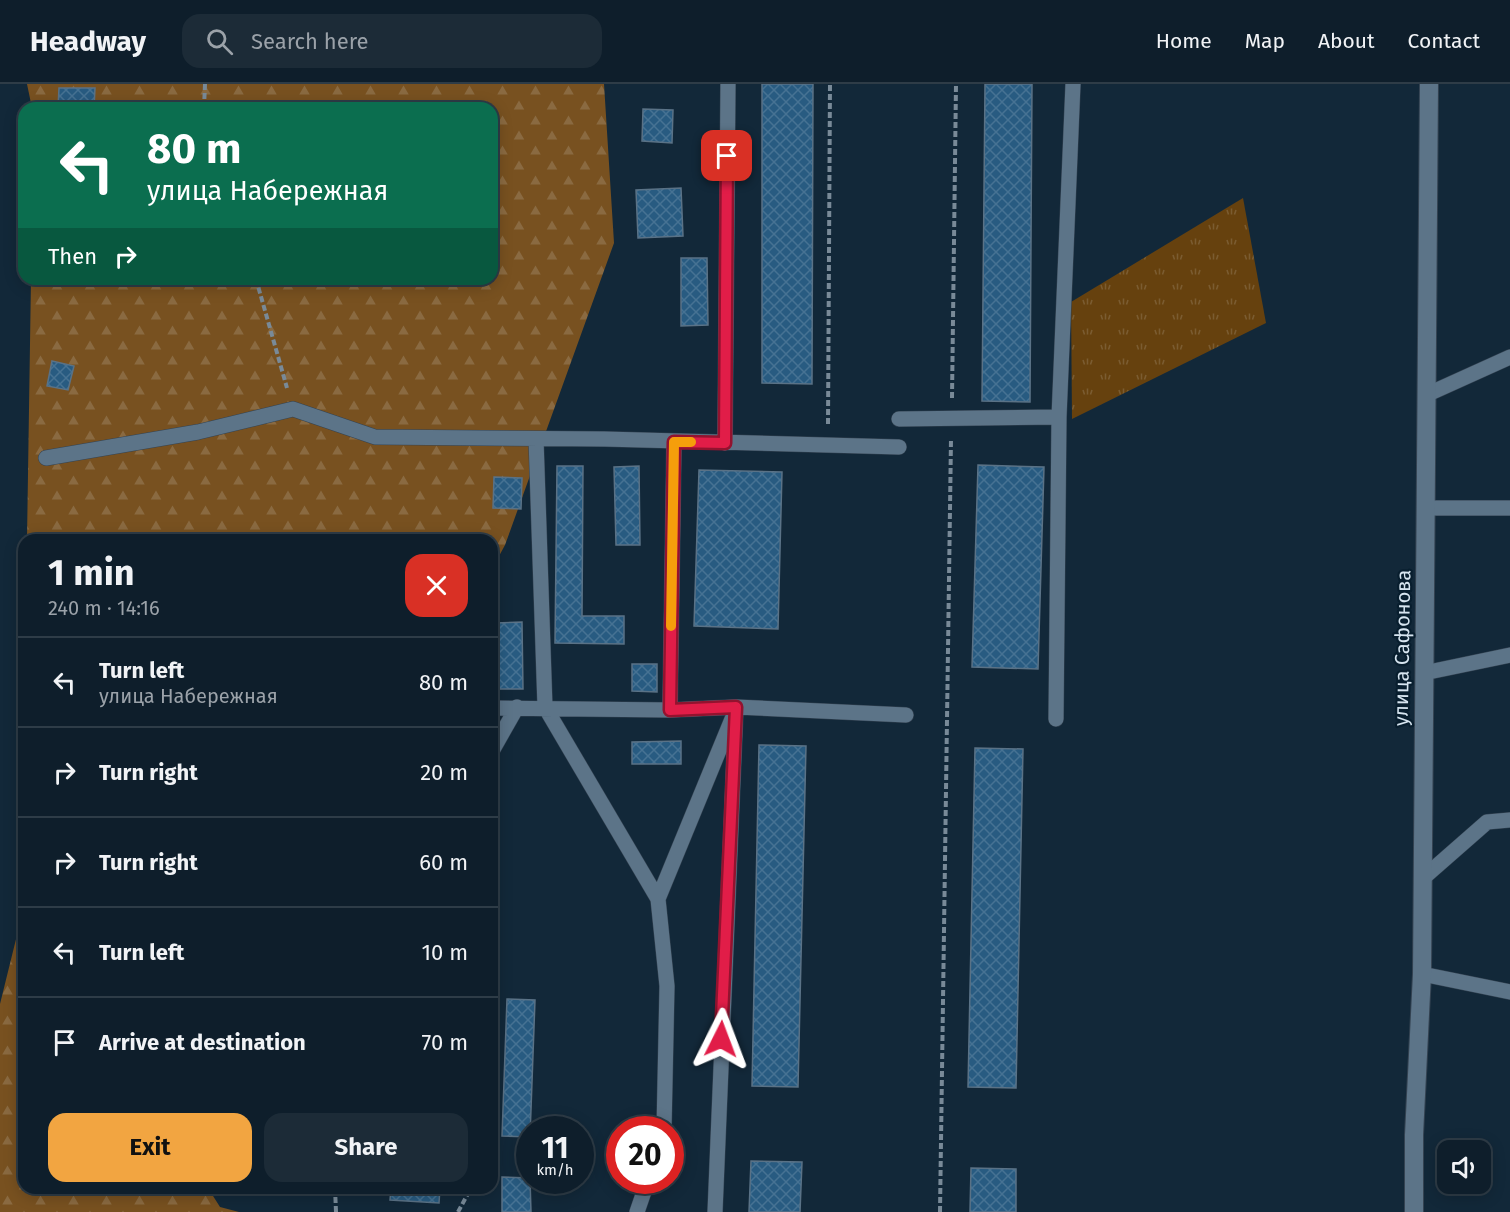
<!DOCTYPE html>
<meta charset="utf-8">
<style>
:root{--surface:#0e1e2b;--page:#1c2b37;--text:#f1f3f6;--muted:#9ba2a9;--line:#2e3c47;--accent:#f2a541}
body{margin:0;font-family:"Fira Sans",sans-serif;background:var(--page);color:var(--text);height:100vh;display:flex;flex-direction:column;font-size:22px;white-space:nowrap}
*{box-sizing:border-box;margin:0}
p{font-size:20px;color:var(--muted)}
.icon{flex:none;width:33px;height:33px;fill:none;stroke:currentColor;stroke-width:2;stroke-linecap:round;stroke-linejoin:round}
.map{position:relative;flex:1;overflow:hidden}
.sheet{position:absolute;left:18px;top:450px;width:480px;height:660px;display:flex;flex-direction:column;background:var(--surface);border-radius:18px;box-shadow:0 3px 15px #0003,0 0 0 2px var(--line)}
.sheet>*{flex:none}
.banner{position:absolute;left:18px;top:18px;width:480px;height:183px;border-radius:18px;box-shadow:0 3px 15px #0003,0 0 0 2px var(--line);background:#0b6e4f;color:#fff;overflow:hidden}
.tools{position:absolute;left:1437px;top:1056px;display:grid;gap:12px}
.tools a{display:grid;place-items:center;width:54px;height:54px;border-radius:12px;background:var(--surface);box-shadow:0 3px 15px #0003,0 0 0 2px var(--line);font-size:30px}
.speed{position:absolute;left:516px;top:1032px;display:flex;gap:12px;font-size:30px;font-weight:700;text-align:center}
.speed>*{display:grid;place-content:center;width:78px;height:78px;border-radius:50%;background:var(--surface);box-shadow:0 3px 15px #0003,0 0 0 2px var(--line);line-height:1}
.speed small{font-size:15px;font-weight:400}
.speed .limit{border:9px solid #d22;background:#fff;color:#111}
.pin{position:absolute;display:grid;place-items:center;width:51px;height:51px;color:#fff;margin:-26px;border-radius:12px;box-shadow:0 3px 9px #0006}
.me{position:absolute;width:66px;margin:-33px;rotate:3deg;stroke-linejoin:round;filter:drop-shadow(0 0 4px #0008)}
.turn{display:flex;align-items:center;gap:21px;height:126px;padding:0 30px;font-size:27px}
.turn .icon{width:78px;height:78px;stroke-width:2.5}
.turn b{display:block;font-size:42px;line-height:51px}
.then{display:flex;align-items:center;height:57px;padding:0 30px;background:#0003;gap:12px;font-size:22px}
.round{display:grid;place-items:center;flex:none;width:63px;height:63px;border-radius:18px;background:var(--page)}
.head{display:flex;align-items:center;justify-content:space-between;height:102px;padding:0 30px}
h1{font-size:36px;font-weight:700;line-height:45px}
.action{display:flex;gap:12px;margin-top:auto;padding:12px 30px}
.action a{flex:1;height:69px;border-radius:18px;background:var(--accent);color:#111;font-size:24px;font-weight:700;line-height:69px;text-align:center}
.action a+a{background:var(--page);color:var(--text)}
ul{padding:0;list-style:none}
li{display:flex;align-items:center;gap:18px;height:90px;padding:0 30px;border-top:2px solid var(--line)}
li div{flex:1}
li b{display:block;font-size:22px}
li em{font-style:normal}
header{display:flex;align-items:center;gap:36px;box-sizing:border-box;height:84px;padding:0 30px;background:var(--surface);border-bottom:2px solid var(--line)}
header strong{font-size:28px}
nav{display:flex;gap:33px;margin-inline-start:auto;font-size:21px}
.search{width:420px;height:54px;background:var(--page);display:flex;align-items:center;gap:15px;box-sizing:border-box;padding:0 21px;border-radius:18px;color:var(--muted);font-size:22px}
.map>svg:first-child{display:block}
.forest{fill:url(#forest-firs)}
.park{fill:url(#park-tufts)}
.building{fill:url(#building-cross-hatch);stroke:#5a7286;stroke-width:1.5}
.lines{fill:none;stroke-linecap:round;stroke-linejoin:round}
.service-casing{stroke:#344352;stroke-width:16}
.minor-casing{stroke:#344352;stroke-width:20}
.path{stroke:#798a98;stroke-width:4;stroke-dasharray:6 3;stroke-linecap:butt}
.service{stroke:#5c7488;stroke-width:15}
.minor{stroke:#5c7488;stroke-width:18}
.route-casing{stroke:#92132f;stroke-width:15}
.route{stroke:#e11d48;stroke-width:10}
.slow{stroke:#f59e0b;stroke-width:10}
.labels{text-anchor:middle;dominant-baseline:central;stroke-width:4.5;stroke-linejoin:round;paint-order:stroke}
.street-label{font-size:20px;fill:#d7e5f0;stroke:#081e2e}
</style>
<header>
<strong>Headway</strong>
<div class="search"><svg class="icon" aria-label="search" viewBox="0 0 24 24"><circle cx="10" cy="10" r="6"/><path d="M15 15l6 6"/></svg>Search here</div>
<nav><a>Home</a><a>Map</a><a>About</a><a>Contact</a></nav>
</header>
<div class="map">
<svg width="1510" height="1128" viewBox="0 0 1510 1128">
<defs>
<pattern id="forest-firs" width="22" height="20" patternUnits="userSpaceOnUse" patternTransform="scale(1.5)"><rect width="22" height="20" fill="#785120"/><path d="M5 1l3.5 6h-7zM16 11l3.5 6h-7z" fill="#8a6a41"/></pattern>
<pattern id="park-tufts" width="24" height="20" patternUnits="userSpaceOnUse" patternTransform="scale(1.5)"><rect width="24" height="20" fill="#66410e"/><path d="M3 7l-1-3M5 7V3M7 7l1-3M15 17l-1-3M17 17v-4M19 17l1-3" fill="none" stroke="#7b5c31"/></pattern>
<pattern id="building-cross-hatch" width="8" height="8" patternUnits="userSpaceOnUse" patternTransform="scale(1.5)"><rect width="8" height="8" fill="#285b81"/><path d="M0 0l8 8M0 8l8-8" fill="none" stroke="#467293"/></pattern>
</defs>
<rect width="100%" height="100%" fill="#122839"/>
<path class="forest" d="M27,0H604L614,159L505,461L492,485V456H27L31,195H492V24H32Z
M24,602V1104H208L220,1123L239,1128H0V920L20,839Z"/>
<path class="park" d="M1243,114L1266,239L1072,335L1071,218Z"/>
<path class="building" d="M762,0H813L812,300L762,299Z
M985,0H1032L1030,318L982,317Z
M59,4H95L94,24H58Z
M643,25L673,26L672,59L642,57Z
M681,104L683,152L638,154L636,106Z
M681,174H707L708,241L681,242Z
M52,277L74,282L68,306L47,302Z
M978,381L1044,383L1038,585L972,583Z
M557,382H583L582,532H624V560L555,559Z
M639,382L640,461H616L614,383Z
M699,386L782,388L778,545L694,542Z
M494,393L522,394L521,425L493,424Z
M522,538L523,605H496L495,539Z
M632,580H657V608L632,607Z
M681,657V680H632V658Z
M759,661L806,662L798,1003L752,1002Z
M975,664L1023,665L1016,1004L968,1003Z
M507,915L535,916L530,1053L502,1052Z
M751,1077L802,1078L800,1128H749Z
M971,1084L1016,1085V1128H970Z
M502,1093L530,1094L531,1128H502Z
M391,1104H440L439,1119L390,1116Z"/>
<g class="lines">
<g class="service-casing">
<path id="service" d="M1426,311L1510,273
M899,335L1059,333
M536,355L545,623L658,815L667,902L664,1046
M725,359L728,0
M46,374L198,348L293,325L375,353L604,355L899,363
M1426,424H1510
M1424,589L1510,571
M492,624L670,626L736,623L906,631
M670,626L674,358
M1056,635L1059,333L1073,0
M492,667L517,623
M1422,795L1487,738L1510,736
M658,815L732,635
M1422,890L1510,908
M637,1128L648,1096
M715,1128L736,623"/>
</g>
<g class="minor-casing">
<path id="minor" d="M1414,1128V1051L1422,890L1429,0"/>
</g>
<path class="path" d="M204,24L205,0
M256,195L287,304
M952,314L956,0
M828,340L830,0
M492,1065L493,1064
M335,1104L336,1128
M458,1128L471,1104
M940,1128L951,355"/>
<use href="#service" class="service"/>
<use href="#minor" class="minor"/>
</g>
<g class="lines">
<g class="route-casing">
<path id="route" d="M721,955L736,623L670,626L674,358L725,359L727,72"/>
</g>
<use href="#route" class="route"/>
<path class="slow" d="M671,542L674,358H691"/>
</g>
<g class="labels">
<g class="street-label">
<text transform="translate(1402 564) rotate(-89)">улица Сафонова</text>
</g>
</g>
</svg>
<div class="tools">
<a><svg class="icon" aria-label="sound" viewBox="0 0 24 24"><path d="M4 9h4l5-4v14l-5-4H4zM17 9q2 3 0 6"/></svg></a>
</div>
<div class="speed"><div>11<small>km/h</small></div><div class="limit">20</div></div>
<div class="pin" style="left:727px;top:72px;background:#d93025"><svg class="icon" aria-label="arrive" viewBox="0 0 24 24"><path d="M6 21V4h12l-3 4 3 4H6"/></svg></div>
<svg class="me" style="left:721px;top:955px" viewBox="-20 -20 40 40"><path d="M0-17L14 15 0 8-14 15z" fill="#e11d48" stroke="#fff" stroke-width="4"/></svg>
<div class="banner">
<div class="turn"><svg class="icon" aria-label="left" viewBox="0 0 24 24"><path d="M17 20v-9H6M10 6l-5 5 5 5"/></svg><div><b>80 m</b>улица Набережная</div></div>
<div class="then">Then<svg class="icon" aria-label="right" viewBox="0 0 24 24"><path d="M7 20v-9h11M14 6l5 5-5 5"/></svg></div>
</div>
<section class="sheet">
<div class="head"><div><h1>1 min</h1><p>240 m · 14:16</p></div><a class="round" style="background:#d93025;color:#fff"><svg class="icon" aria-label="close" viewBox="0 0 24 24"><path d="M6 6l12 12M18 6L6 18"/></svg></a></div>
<ul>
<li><svg class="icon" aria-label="left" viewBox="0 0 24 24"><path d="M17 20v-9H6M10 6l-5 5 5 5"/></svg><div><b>Turn left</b><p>улица Набережная</p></div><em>80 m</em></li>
<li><svg class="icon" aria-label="right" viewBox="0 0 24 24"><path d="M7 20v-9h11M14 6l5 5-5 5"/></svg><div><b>Turn right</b></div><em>20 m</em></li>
<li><svg class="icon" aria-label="right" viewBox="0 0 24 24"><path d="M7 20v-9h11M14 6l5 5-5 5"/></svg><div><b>Turn right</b></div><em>60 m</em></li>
<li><svg class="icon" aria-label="left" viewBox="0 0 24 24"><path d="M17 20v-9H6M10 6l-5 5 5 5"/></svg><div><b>Turn left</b></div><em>10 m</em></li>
<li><svg class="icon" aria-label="arrive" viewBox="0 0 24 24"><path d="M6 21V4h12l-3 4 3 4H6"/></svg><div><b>Arrive at destination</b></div><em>70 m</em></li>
</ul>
<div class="action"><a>Exit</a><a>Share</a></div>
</section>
</div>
